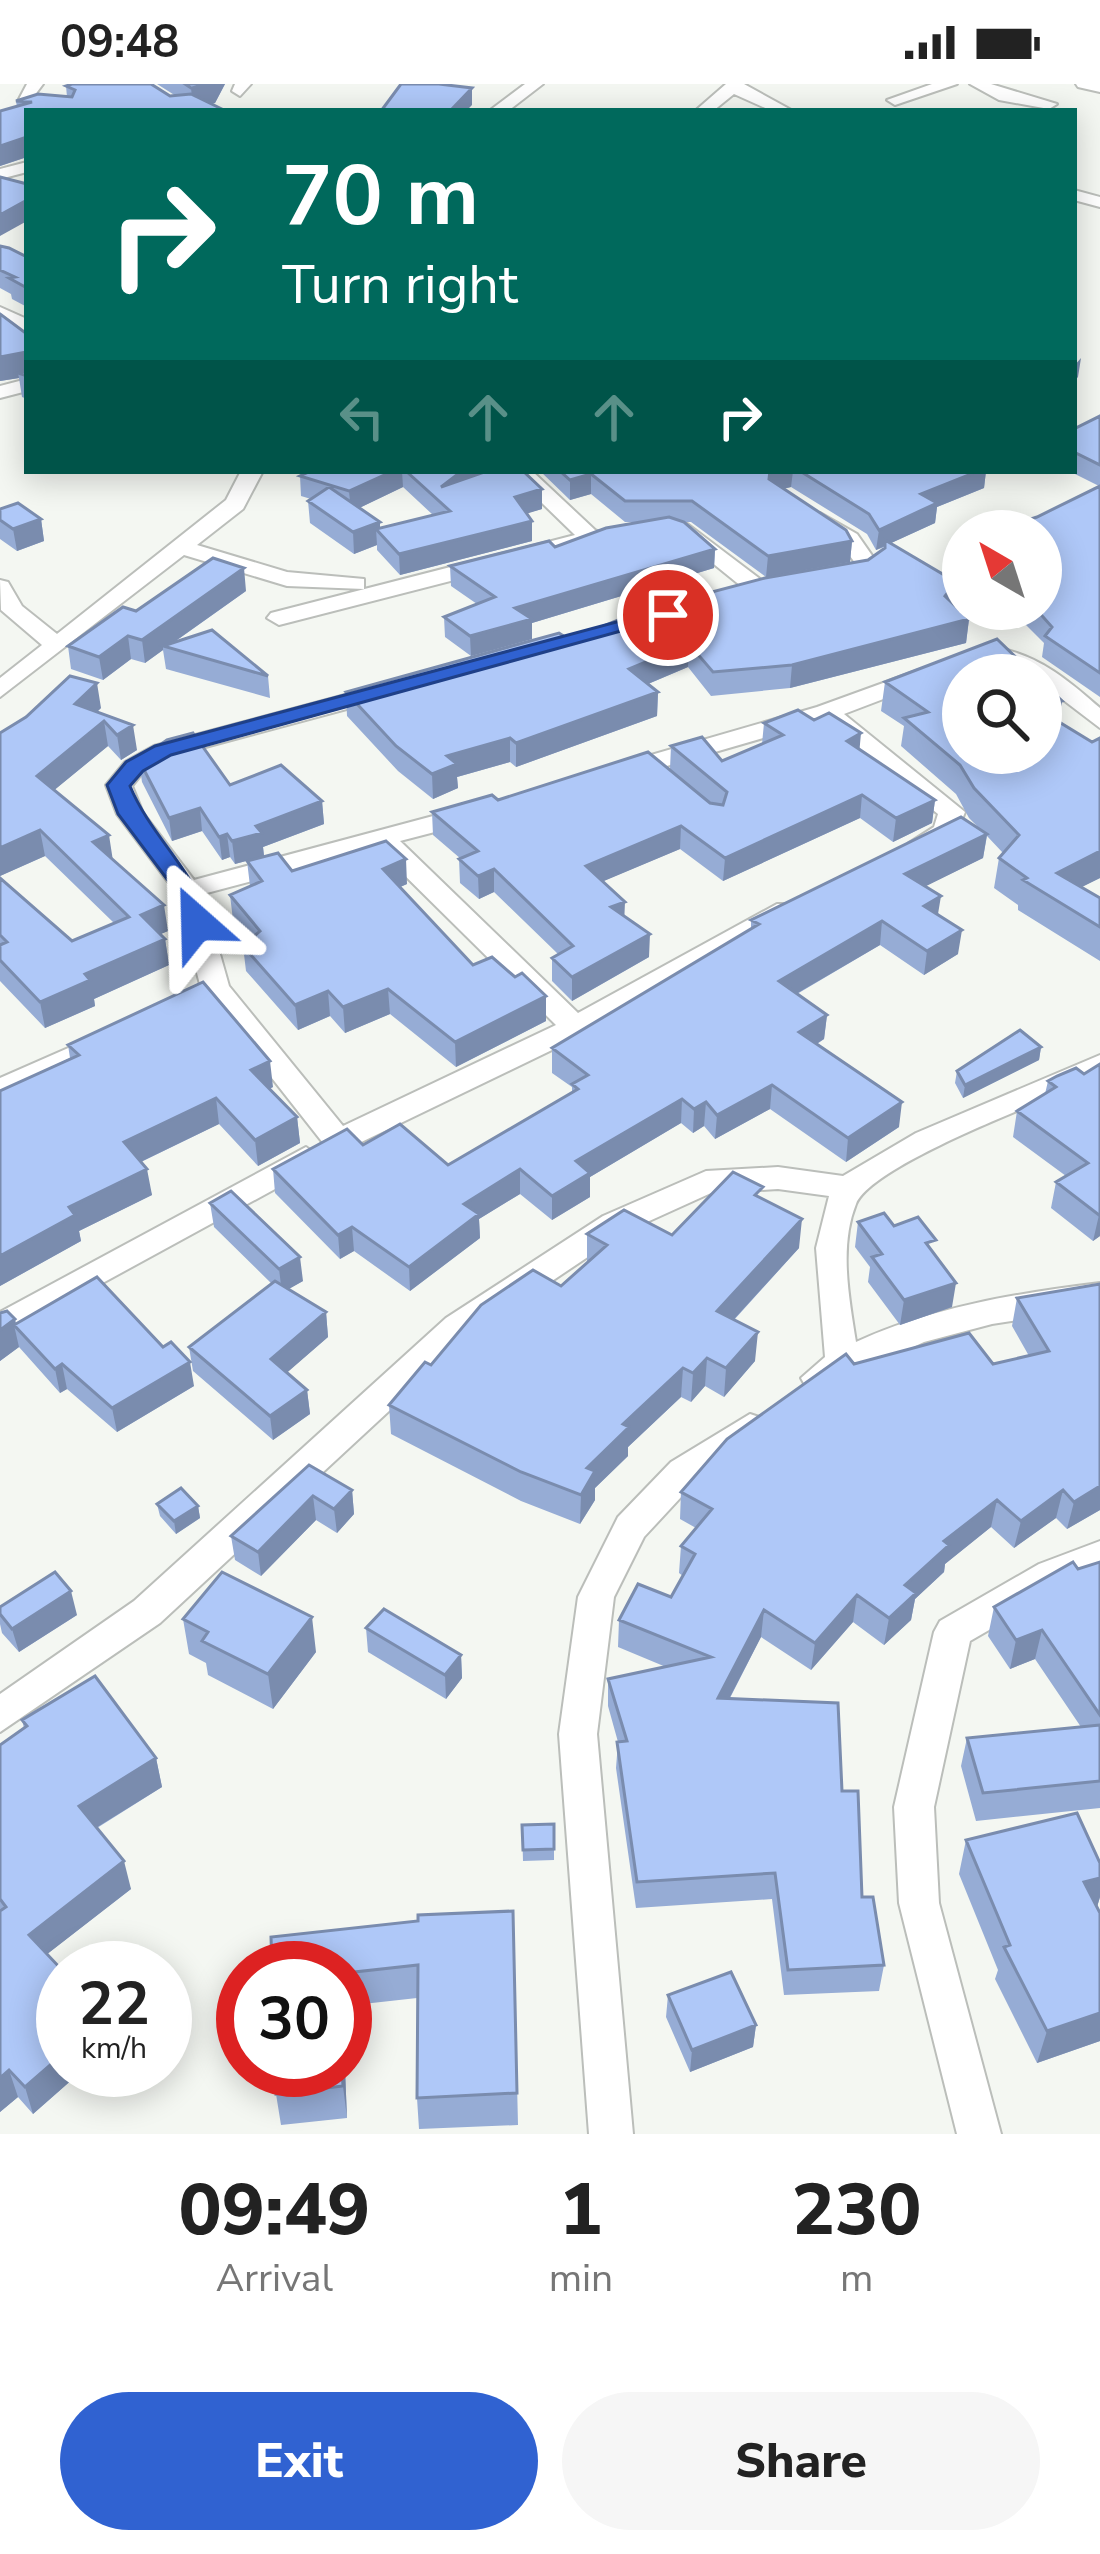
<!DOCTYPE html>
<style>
:root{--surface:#fff;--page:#f6f6f6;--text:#222;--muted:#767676;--accent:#3062d1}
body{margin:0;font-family:"Nunito Sans",sans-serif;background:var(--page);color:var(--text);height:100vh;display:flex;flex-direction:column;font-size:45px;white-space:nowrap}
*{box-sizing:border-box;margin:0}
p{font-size:39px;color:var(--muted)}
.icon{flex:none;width:66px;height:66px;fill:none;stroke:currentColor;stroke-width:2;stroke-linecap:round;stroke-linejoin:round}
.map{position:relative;height:2050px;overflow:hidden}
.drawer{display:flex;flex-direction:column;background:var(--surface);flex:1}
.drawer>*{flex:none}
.banner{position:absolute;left:24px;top:24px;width:1053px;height:366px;border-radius:0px;box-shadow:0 6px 30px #0003;background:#00695c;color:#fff;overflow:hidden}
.needle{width:78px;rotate:321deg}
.tools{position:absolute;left:942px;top:426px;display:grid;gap:24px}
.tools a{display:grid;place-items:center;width:120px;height:120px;border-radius:50%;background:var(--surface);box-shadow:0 6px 30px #0003;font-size:60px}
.speed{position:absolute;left:36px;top:1857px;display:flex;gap:24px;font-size:60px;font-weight:700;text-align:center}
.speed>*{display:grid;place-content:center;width:156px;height:156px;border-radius:50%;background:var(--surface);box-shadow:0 6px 30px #0003;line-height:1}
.speed small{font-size:30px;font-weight:400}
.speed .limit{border:18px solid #d22;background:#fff;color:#111}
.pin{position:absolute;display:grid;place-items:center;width:102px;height:102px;color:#fff;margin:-51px;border:6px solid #fff;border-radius:50%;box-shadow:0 3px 12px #0007}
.me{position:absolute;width:132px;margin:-66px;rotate:335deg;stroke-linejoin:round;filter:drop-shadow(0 0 9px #0008)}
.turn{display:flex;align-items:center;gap:42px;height:252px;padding:0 60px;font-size:54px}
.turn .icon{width:156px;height:156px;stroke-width:2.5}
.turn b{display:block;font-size:84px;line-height:102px}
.lanes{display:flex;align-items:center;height:114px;padding:0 60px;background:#0003;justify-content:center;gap:60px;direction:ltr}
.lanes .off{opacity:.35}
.eta{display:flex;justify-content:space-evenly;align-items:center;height:204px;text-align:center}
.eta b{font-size:72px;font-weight:800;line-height:84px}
.action{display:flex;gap:24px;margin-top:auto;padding:24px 60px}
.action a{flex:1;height:138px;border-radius:72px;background:var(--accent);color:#fff;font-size:48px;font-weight:800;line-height:138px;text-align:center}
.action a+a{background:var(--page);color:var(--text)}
.status{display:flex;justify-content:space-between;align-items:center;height:84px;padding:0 60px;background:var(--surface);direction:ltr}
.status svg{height:33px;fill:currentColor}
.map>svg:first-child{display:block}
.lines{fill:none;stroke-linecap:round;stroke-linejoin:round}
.street-casing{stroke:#bbbeba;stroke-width:4}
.street{fill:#fff;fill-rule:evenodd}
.wall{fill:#96acd5;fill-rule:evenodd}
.shaded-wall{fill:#7a8cae}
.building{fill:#afc8f8;stroke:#7a8cae;stroke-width:3}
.route{fill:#3062d1;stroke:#1f4088;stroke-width:3}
</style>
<div class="status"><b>09:48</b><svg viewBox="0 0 49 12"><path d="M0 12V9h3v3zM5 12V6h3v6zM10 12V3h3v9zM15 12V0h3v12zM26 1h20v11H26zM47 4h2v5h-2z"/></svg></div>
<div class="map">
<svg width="1100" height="2050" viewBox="0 0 1100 2050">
<rect width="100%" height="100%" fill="#f4f7f2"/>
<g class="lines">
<g class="street-casing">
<path id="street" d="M27,0H43L34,12L74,27H49L18,17Z
M235,0H251L240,12L232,7Z
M525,0H543L508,27H489Z
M726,0H744L793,27H772L734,10L713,27H695Z
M932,0H957L895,21L887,16Z
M970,0H991L1057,20L1049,25L999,16Z
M1076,0H1100V8L1078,3Z
M27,78V88L0,95V85Z
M1074,106L1100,113V123L1074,116Z
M0,223L27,235V248L0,236Z
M27,295V307L0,314V302Z
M241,387H263L243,425L197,461L287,488L364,495V505L287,502L184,471L0,613V594L42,561L1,526L0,496L8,498L22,522L57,550L226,416Z
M509,387H532L595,446L609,452L599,459L279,541L267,534L271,529L575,451Z
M820,429L857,450L880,483L877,488L832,497V487L856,480L841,460L812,441L809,436Z
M686,439L768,501V511H752L678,451L675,446Z
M999,564C1041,573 1068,596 1100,624V644L1041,599V591L999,578L974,577L970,572L974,567Z
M919,586L931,593L928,598L844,630L965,728L955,753L931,765H913L909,759L934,743L938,730L822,637L622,695L609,687L613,682L817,623Z
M386,600L398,607L395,612L172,672L143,688L132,702L143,729L194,796L463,724H481L485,730L481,736L400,757L578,929L777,820H797L801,826L585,950L349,1064H327L201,904L175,807L117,730L106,701L125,678L154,662ZM377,764L556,941L343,1042L229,902L203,810Z
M107,947L117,950L122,957L117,964L0,1016V994Z
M1100,971V993C1054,1013 873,1079 856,1120C839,1162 849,1214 856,1258C932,1223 1018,1209 1100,1199V1223L992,1240L924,1258L818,1307L806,1303L801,1294L825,1273L816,1164L829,1112L778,1105L711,1109L625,1148L470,1252L160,1539L0,1648V1610L134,1517L446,1234L603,1132L706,1087L778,1083L843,1092L916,1049Z
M306,1063L321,1074L317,1082L0,1255V1228Z
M750,1330L762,1334L767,1343L762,1352L695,1398L644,1453L614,1513L597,1650L633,2050H589L559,1650L578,1513L618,1433L671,1378Z
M1100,1457V1488L1065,1502L970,1557L934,1723L939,1819L1001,2050H957L899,1819L894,1723L934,1548L940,1537L1039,1480Z"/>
</g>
<use href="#street" class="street"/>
</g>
<path class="wall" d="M157,0H225L215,19L212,20L27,27V73L0,82V27L17,23L16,17L67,13L66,2L176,12Z
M0,162L27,173V223L12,215L11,210L0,204Z
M27,250V315L22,313L19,294L0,297Z
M1100,332V613L1042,573L1044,559L1010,525H1041L1037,433L1099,402L1069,387H1074V345Z
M311,387H523L542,425L527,429L532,457L400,491L377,466V461L354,470L310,439L308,417L311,415L301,412L300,392ZM403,403L433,431L380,444L359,424Z
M540,387H986L984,404L937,423L935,439L891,459L969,535L966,559L790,604L711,612L688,583L648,600L658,608L657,632L516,683L510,678L457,693L458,704L433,715L398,687L347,632L346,608L570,556L868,476L884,464L885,463L876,466L867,450L791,403L783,405L852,457L850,478L766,493L691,438H684L715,465L714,484L532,539V555L471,572L445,553L444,533L477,520L451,502L450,482L555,463L643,438H625L591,410L570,416Z
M0,425L41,435L44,457L17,467L0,455Z
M963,457V484L957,479L960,458Z
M246,507L173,559L268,592L270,614L166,585L163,566L145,579L131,575L103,596L71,585L68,562L136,527Z
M885,598L1062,617L1058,638L1092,658L1100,654V794L1081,803L1100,814V877L1018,826V821L994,804L999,774L1003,769L987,752L983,774L925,802L958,870L924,891L880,861L797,910L827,931L824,955L817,960L899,1043L846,1078L770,1025L715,1055L704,1042L693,1049L681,1039L590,1093V1113L552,1136L520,1110L479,1135L480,1154L410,1207L354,1167L340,1175L275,1109L273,1085L363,1061L448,1081L572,1008V1003L552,989V964L751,845V836L981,746L969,734L956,710L901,662L904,642L881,627Z
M101,624L97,628L137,666L121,676L108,662L54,706L113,776L168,847L160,850L165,855L169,881L94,915L95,922L45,944L0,897V794L72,857L114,839L45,772L0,792V649Z
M764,639L860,666L935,716L932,739L893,758L860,734L723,797L680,765L603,797L649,873L572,917L552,897V874L558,870L494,808L479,815L460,799L459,775H461L433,751L432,728L498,716L712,720L670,685L671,662L722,677L762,660Z
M139,676L230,701L322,717L324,740L263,763L264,772L235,780L230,773L222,776L202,747L172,757L142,698Z
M247,777L292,787L407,800L400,803L473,881L515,893L546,912V937L456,983L390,930L345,949L330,932L298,946L246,887L243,862L250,856L233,836L230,811L250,802Z
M68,961L273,1003L269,1005L297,1033L300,1059L258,1082L219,1040L141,1078L152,1111L79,1147L81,1157L0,1202V1007L70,974Z
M1041,963L1039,976L963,1014L955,999L957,987Z
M1100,980V1152L1093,1157L1051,1124L1056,1098L1066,1092L1013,1053L1017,1027L1045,1010L1048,997L1084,990Z
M762,1115L799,1164L734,1236L755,1277L724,1313L705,1302L691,1318L681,1313L628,1363V1372L595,1404V1416L580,1440L521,1417L391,1350L389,1321L431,1281L561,1202L587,1179V1150L672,1151Z
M210,1119L303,1197L288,1205L326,1228L328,1253L287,1288L307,1306L310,1330L273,1356L193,1287L189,1263L272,1200L214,1143Z
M858,1138L894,1142L933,1169L952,1223L900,1241L868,1198L870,1183L855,1163Z
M1100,1200V1426L1067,1445L1056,1434L1014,1464L991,1443L945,1480L944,1488L915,1515L911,1536L884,1561L853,1538L811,1586L761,1553L730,1614L842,1707L862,1813L884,1881L879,1907L784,1911L772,1815L636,1824L616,1684L618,1658L608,1622V1595L666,1583L618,1563L619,1536L671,1513L683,1492L679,1489L681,1462L696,1444L680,1435L681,1408L854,1280H993L1029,1272L1012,1242L1017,1214Z
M0,1229L16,1240L194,1302L117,1348L67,1305L60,1309L19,1263L0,1277Z
M309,1381L352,1406L354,1430L337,1449L316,1436L261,1492L235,1476L231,1452Z
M157,1420L198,1422L200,1434L176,1450L160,1432Z
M1100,1478V1724L976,1737L961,1682L967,1654L1081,1643L1035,1575L1010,1585L988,1552L994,1523L1078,1485Z
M0,1523L77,1531L19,1568L2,1549L0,1540Z
M183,1535L316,1568L273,1625L208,1591L206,1579L189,1570Z
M366,1544L461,1571L462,1594L446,1615L368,1568Z
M22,1636L156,1674L162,1703L97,1744L131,1805L47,1870L63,1986H83L33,2030L18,2013L0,2028V1661L24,1644Z
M554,1740V1776L523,1777L522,1741Z
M966,1756L1100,1779V1813L1097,1823L1100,1829V1957L1037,1979L995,1895L998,1886L959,1790Z
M513,1827L518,2041L419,2045L417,2014V1914L345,1922V1884L418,1837Z
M668,1911L756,1941L753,1963L690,1988L666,1933Z
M345,1986L347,2034L281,2041L276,2010Z"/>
<path class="shaded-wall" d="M214,0H225L215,19L193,23L191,4Z
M472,4V21L466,27H450Z
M27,53V73L0,82V62Z
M27,116V137L0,152V131Z
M26,268L27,292L18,289L19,294L0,297V273Z
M1081,274L1078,293L1074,298V282Z
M393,387H402L403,403L351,428L349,407Z
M462,387H487L441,403Z
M770,387H793L791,403L769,408Z
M979,387H986L984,404L937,423L935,439L876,466L879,446L921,410Z
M591,390V410L570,416V396Z
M542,405V425L516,433L515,413Z
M41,435L44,457L17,467L13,445Z
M532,437V457L400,491L399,470Z
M380,438V449L376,445L377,461L354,470L353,448Z
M852,457L850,478L766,493L768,472Z
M715,465L714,484L532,539V555L471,572L470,552L515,524Z
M244,484L246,507L167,563L163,562V566L145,579L142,556Z
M956,498L953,521L945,512Z
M969,535L966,559L790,604L792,581Z
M128,552L131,575L103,596L99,573Z
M689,560L688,583L629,608V585Z
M97,599L101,624L79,645L75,620Z
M658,608L657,632L516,683V659Z
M1062,617L1057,645L1041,649V622Z
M104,637L108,662L41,717L37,692Z
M133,641L137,666L121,676L117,651Z
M861,649L859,671L847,657Z
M510,654V678L457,693L458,704L433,715L432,690L447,672Z
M862,711L860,734L723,797L725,774Z
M935,716L932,739L893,758L896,734Z
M322,717L324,740L263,763L264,772L235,780L232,757L256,742Z
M200,724L202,747L172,757L169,734Z
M681,742L680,765L585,805L586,782Z
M40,746L45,772L0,792V764Z
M227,750L230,773L222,776L219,753Z
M987,750L983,774L902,814L905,790Z
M109,751L113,777L93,758Z
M1100,767V794L1056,816L1057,789Z
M406,775L407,800L384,810L383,785Z
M494,785V808L479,815L478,792Z
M941,812L937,836L924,822Z
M625,818L624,841L611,823Z
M164,821L168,847L145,857L141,831Z
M882,837L880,861L777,921L779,897Z
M962,846L958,870L924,891L927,867Z
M650,850L649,873L572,917V893Z
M165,855L169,881L94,915L95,922L45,944L40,918L85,890Z
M388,905L390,930L345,949L343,923Z
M328,907L330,932L298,946L295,921Z
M546,912V937L456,983L455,958Z
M827,931L824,955L797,972L799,948Z
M1041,963L1039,976L963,1014L965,1001Z
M270,977L273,1003L254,1012L251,986Z
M772,1001L770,1025L715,1055L717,1031Z
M216,1014L219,1040L128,1084L124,1058Z
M682,1015L681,1039L590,1093V1113L552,1136V1112L576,1077Z
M706,1018L704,1042L693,1049L694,1025Z
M902,1018L899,1043L846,1078L848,1054Z
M297,1033L300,1059L258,1082L255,1056Z
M147,1085L152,1111L79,1147L81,1157L0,1202V1172L69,1123Z
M520,1085V1110L479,1135L480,1154L410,1207L409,1183L464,1120Z
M1100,1130V1152L1093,1157L1099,1131Z
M802,1135L799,1164L715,1256L717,1227Z
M352,1143L354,1167L340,1175L338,1151Z
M300,1173L303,1197L282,1209L279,1185Z
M956,1199L952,1223L900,1241L904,1216Z
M326,1228L328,1253L274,1300L271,1275Z
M15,1235L17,1244L14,1241L19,1263L0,1277V1246Z
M758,1248L755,1277L724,1313L726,1284Z
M707,1274L705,1302L691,1318L693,1289Z
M190,1278L194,1302L117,1348L112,1324Z
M62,1280L67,1305L60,1309L55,1285Z
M683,1284L681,1313L628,1363V1372L595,1404V1416L580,1440L581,1411L587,1384L623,1340Z
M307,1306L310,1330L273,1356L270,1332Z
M1100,1402V1426L1067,1445L1074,1418Z
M352,1406L354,1430L337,1449L334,1425Z
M1063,1406L1056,1434L1014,1464L1021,1437Z
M313,1412L316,1436L261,1492L258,1468Z
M997,1416L991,1443L945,1480L944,1488L915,1515L911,1536L884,1561L889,1534L905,1501L944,1457Z
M198,1422L200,1434L176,1450L174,1437Z
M71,1507L77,1531L19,1568L12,1545Z
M857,1511L853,1538L811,1586L815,1559Z
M764,1526L761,1553L716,1640L718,1614Z
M312,1533L316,1568L273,1625L268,1590Z
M1042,1546L1035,1575L1010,1585L1016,1556Z
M461,1571L462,1594L446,1615L445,1591Z
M156,1674L162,1703L86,1750L79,1722Z
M124,1777L131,1805L37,1878L29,1851Z
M1100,1794V1813L1096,1826L1084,1798Z
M1100,1929V1957L1037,1979L1047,1947Z
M756,1941L753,1963L690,1988L692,1966Z
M63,1970V1986H83L33,2030L25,2003Z
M9,1986L18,2013L0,2028V1994Z
M342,1986H345L347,2034L343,2002Z"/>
<path class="building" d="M72,0H151L170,12L191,10L226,27H27V53L0,62V27L32,18L16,17L38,10L72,13L75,6L66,2Z
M185,0H214L191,4Z
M401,0H439L472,4L450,27H381Z
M0,93L27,100V116L0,131Z
M0,162L9,164L27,173V204L9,194L15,193L0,186Z
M0,230L27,250V292L18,289L27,286L26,268L0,273Z
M1100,332V381L1074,368V345Z
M311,387H393L349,407L300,392Z
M406,387H462L441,403L487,387H523L542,405L515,413L532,437L399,470L376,445L450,427Z
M560,387H772H770L769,395L846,446L852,457L768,472L692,417H625L591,390L570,396Z
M800,387H979L921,410L937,419L879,446L869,430Z
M1100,402V589L1045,552L1052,543L1036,525H1041V447H994L1037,433Z
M329,403L380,438L353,448L308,417Z
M18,419L41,435L13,445L0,436V425Z
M669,433L684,438L715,465L515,524L532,535L470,552L444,533L495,513L450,482L549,457L555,463L606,444Z
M885,456L956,498L945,512L969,535L792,581L713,588L689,560L629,585L658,608L516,659L510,654L447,672L457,680L432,690L396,662L346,608L559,549L570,556L640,527L765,494L868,476L885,464Z
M213,474L244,484L142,556L128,552L99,573L68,562L123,523L136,527Z
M212,546L268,592L163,562Z
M997,555L1034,591H963V669H1041V627L1092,658L1100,654V767L1057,789L1100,814V843L1023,796L1027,794L999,774L1019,751L974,704L960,681L904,634L928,628L885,598Z
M70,592L97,599L75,620L133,641L117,651L104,637L37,692L109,751L93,758L164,821L141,831L165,855L85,890L90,896L40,918L0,876V861L7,858L0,851V794L72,857L129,833L40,746L0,764V649L26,633Z
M1041,597L1062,617L1041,622Z
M798,626L814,636L829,629L861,649L847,657L935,716L896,734L862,711L725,774L681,742L586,782L625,818L611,823L650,850L572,893L552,874L573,862L494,785L478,792L459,775L478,767L432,728L492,711L498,716L648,668L710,719L723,721L727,708L671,662L702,653L722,677L783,651L764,639Z
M193,649L230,701L281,681L322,717L256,742L262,749L232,757L227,750L219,753L200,724L169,734L139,676L167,656Z
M961,733L987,750L905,790L941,812L924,822L962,846L927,867L882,837L779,897L827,931L799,948L902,1018L848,1054L772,1001L717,1031L706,1018L694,1025L682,1015L576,1077L590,1089L552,1112L520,1085L464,1120L479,1130L409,1183L352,1143L338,1151L273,1085L347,1045L363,1061L400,1040L448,1081L578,1005L572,1000L588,991L552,964L759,840L751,836Z
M386,757L406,775L383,785L473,881L492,873L515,893L522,889L546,912L455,958L388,905L343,923L328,907L295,921L243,862L260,847L230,811L262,797L247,777L278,769L292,787Z
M203,898L270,977L251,986L297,1033L255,1056L216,1014L124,1058L147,1085L69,1123L75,1131L0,1172V1007L79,971L68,961Z
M1020,946L1041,963L965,1001L957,987Z
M1100,980V1130L1099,1131L1056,1098L1088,1079L1017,1027L1056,1003L1048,997L1057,992L1076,984L1084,990Z
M733,1088L763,1103L755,1111L802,1135L717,1227L758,1248L726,1284L707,1274L693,1289L683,1284L623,1340L629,1343L587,1384L595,1387L581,1411L521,1388L389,1321L425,1278L431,1281L481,1221L533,1186L561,1202L607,1161L587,1150L624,1126L672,1151Z
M231,1107L300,1173L279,1185L210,1119Z
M884,1129L894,1142L918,1133L936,1156L926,1159L956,1199L904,1216L872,1173L882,1170L858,1138Z
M97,1193L163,1263L171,1258L190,1278L112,1324L62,1280L55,1285L14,1241Z
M275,1197L326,1228L271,1275L307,1306L270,1332L189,1263Z
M1100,1200V1402L1074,1418L1063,1406L1021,1437L997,1416L944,1457L949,1461L905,1501L916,1509L889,1534L857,1511L815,1559L764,1526L718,1614L838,1619L842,1707H858L862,1813H873L884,1881L788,1886L775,1789L637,1798L617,1658L627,1657L608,1595L711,1573L619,1536L638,1500L671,1513L695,1470L681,1462L712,1425L681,1408L727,1355L846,1270L854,1280L969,1249L993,1280L1049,1267L1017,1214Z
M7,1227L15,1235L0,1246V1229Z
M309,1381L352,1406L334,1425L313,1412L258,1468L231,1452Z
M181,1404L198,1422L174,1437L157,1420Z
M1073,1478L1078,1485L1100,1478V1631L1042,1546L1016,1556L994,1523Z
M55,1488L71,1507L12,1545L0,1530V1523Z
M222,1488L312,1533L268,1590L202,1557L208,1548L183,1535Z
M384,1525L461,1571L445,1591L366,1544Z
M95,1592L156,1674L79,1722L124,1777L29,1851L63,1887V1970L25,2003L9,1986L0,1994V1827L6,1823L0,1815V1661L27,1642L22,1636Z
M1100,1641V1697L983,1709L967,1654Z
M1077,1729L1100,1779V1794L1084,1798L1100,1829V1929L1047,1947L1004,1863L1010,1861L966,1756Z
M554,1740V1765L523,1766L522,1741Z
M513,1827L517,2009L417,2014L418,1881L345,1889V1884H272L271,1853L418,1837V1831Z
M731,1888L756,1941L692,1966L668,1911Z
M275,1986H342L343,2002L276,2010Z"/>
<path class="route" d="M661,526L679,531L171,671L143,687L130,702C151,753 195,786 209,839L206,844H188L176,807L118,730L107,701L126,678L155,662Z"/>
</svg>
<div class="tools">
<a><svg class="needle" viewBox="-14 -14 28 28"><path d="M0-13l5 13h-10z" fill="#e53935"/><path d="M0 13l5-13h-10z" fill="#767676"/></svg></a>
<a><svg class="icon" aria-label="search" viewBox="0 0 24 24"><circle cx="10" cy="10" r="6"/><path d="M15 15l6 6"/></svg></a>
</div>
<div class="speed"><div>22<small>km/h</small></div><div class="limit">30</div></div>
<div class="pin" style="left:668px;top:531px;background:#d93025"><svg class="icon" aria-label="arrive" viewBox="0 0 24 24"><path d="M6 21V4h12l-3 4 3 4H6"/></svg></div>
<svg class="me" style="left:197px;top:839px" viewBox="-20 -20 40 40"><path d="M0-17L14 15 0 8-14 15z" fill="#3062d1" stroke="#fff" stroke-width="4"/></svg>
<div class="banner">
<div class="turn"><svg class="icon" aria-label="right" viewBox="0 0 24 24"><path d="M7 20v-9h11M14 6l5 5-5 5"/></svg><div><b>70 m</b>Turn right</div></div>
<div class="lanes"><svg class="icon off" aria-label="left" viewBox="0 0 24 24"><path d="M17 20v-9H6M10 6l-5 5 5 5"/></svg><svg class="icon off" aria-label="ahead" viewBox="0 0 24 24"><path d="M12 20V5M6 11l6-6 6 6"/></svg><svg class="icon off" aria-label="ahead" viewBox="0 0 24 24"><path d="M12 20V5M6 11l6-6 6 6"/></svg><svg class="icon" aria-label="right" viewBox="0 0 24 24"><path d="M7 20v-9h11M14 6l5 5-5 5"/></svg></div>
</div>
</div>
<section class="drawer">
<div class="eta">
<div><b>09:49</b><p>Arrival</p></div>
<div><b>1</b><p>min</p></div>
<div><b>230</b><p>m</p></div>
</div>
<div class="action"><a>Exit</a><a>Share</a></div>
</section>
